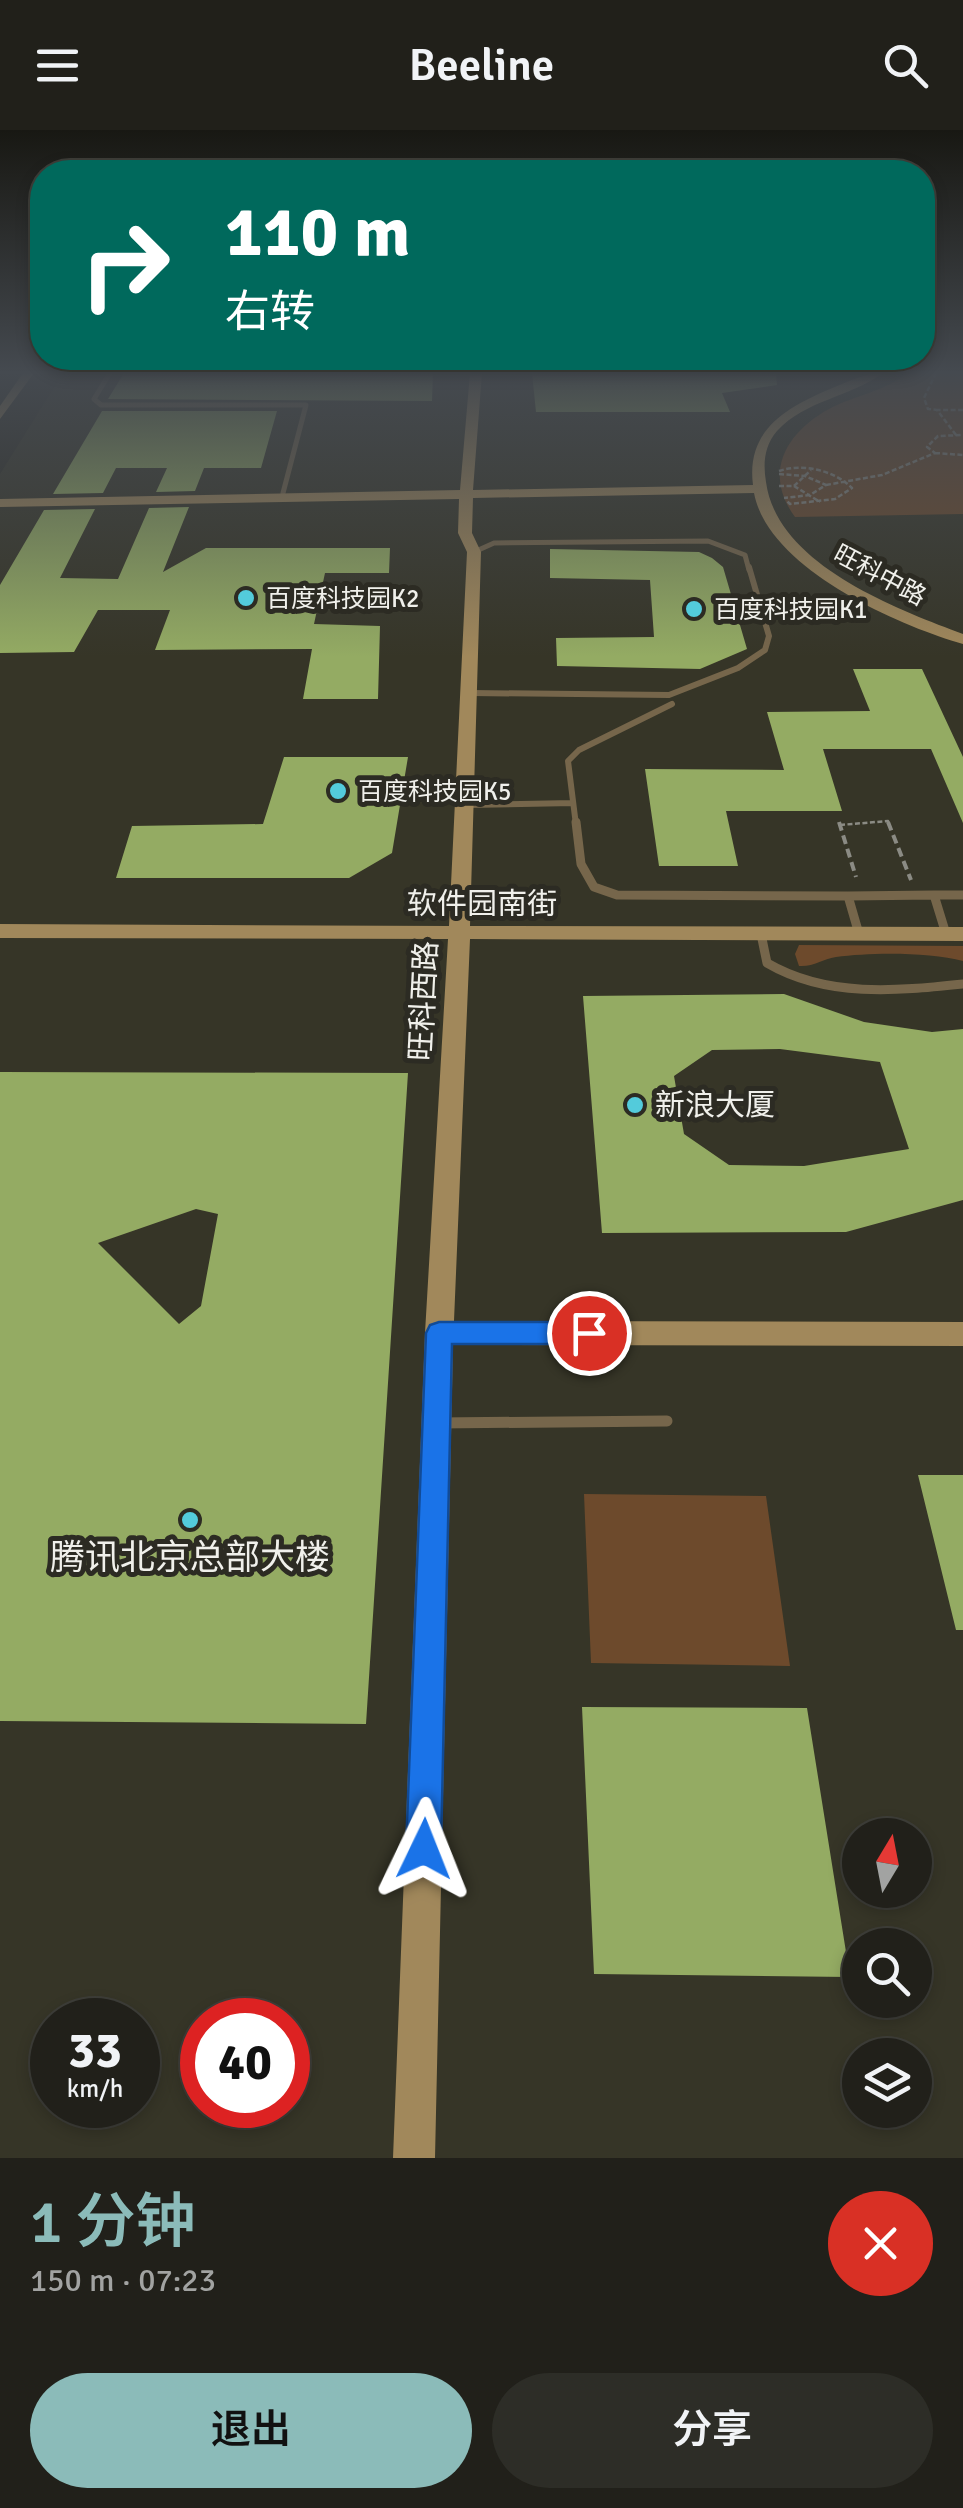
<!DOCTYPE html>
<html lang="zh">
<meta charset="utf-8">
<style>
:root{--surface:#21201a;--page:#2d2d27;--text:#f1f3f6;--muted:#a2a3a2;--line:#3e3e39;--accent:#8bbbb9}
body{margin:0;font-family:Signika,"Noto Sans SC",sans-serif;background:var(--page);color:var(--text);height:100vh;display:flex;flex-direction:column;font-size:38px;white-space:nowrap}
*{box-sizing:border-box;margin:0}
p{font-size:32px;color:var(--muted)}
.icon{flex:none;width:55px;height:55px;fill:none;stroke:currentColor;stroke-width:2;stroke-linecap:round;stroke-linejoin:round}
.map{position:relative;height:2028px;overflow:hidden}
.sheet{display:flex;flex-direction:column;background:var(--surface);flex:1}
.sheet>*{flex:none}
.top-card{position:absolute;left:30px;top:30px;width:905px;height:210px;border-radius:40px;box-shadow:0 5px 15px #0003,0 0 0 2px var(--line);background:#00695c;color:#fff;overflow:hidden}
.needle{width:65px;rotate:10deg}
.buttons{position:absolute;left:842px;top:1688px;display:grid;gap:20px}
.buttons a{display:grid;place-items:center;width:90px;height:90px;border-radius:50%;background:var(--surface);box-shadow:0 5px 15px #0003,0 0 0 2px var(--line);font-size:50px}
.speed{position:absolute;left:30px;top:1868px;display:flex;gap:20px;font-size:50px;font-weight:700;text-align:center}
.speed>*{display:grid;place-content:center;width:130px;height:130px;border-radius:50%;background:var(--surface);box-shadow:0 5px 15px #0003,0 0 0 2px var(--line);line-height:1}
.speed small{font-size:25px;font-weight:400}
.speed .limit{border:15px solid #d22;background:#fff;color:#111}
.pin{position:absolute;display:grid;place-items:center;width:85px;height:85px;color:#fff;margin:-42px;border:5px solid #fff;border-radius:50%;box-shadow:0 2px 10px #0007}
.me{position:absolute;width:110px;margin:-55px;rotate:2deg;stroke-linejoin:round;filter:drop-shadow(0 0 8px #0008)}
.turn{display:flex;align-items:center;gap:35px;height:210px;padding:0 30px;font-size:45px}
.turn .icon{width:130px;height:130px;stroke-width:2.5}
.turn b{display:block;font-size:70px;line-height:85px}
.round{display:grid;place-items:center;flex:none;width:105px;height:105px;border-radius:52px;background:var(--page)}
.overview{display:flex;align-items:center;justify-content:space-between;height:170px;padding:0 30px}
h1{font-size:60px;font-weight:600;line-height:75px;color:var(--accent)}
.cta{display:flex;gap:20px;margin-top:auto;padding:20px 30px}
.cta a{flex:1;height:115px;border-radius:60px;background:var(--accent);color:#111;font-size:40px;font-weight:600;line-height:115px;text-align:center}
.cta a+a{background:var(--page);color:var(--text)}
header{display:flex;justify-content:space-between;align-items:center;height:130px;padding:0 30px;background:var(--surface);font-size:45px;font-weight:600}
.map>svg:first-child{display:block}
.built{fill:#363527;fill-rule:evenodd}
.green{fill:#6d4a2c}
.building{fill:#94ab63;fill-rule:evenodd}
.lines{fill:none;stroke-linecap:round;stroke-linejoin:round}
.path-far1{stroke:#8b8b84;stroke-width:2.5;stroke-dasharray:5 2.5;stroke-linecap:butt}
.path{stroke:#8b8b84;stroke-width:4;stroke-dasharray:9 5;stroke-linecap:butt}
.lane-far3{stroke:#76664b;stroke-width:5}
.lane-far2{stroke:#76664b;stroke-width:6}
.lane-far1{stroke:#76664b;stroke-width:9}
.lane{stroke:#76664b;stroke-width:11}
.secondary{fill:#a1885b;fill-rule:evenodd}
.route{fill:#1a73e8;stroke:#114b97;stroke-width:2.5}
.poi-dot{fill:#53cbdb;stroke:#2c2b23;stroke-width:4}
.labels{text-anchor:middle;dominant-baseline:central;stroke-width:10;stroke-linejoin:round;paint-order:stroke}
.far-street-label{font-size:25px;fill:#f0f0eb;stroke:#2c2b23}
.far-poi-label{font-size:25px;fill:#f0f0eb;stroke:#2c2b23;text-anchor:start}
.street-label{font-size:30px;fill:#f0f0eb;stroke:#2c2b23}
.poi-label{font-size:30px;fill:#f0f0eb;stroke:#2c2b23;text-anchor:start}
.near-poi-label{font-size:35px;fill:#f0f0eb;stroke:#2c2b23}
</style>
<header><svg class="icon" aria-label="menu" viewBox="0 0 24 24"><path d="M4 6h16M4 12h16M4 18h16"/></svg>Beeline<svg class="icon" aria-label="search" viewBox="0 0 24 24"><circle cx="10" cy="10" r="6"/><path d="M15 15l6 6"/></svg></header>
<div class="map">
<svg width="963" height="2028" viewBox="0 0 963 2028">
<rect width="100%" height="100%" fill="#2c2b23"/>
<path class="built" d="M63,243H963V2028H0V344ZM860,1705H915V1760H860ZM860,1815H915V1870H860ZM52,1890H138V1975H52ZM202,1890H288V1975H202ZM860,1925H915V1980H860Z"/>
<path class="green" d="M907,243H963V384L795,387C763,344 785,303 829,279C855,265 884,262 907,243Z
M799,815L963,816V831C930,822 871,822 836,827C822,829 814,837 799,836L795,824Z
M584,1364L766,1366L790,1536L591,1533Z"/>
<path class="building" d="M124,243H433L432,271L108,269Z
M532,243H776L777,255L722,263L730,282H536Z
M102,281H277L261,338H204L195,361L156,362L167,338H116L103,363L53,364Z
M189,377L163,442L206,418H390L389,443H325L314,494L380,496L378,569H303L312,519L155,520L170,480H98L74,522L0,523V455L44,380L95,379L60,448L118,449L149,378Z
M550,419L699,422L712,428L723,437L747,519L700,539L557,536L556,508L654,507L650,450L550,448Z
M853,539H922L963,627V693L931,619H823L842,681H726L738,736H659L645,639L784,640L767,582L870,581Z
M284,627H408L392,723L349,748H116L132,696L263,694Z
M784,864L864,892L932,902L963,899V1070L846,1102L602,1103L583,866ZM780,919L880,932L909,1019L804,1036L729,1035L684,1004L674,946L712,920Z
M0,942L408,943L366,1594L0,1591ZM196,1079L218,1084L201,1176L179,1194L98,1113Z
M918,1345H963V1500H956Z
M582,1577L807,1578L850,1847L594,1844Z"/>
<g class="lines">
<path class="path-far1" d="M936,243L924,268L928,279L937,280
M956,305L937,280H963
M935,323L963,325
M779,341C802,333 834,340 852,358L835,369L790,374L787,371
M779,344L805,346L826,355L810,365L784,368
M826,355L882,345L935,323L927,317L938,306L963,305
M779,356H794L820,372
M794,356L811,340
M840,695L888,691L889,695"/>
<path class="path" d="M839,692L856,747
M888,692L911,750"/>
<path class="lane-far3" d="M110,243L94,269L101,275H306L283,363
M474,422L494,413L708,411L745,425L749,440"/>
<path class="lane-far2" d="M471,563L669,565L738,538L765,520L769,506L749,437
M467,675L573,673
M576,695L568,631L579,620L672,574"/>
<path class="lane-far1" d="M576,692L581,734L594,757L617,765L848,766
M934,765H963
M761,804L767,833C827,868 896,861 963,854
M859,804L848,766L934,765L946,804"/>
<path class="lane" d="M438,1293L667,1291"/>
<path class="secondary" d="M23,243H34L0,289V276Z
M470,243H482L473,360L753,355C746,301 785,278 830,259C848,252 864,243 883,243C851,267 805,270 777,301C764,316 763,334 766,352C777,434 894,478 963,504V514C897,495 768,438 754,363L473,368L472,403L481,422L470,796L963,797V811L470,809L454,1191L963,1192V1216L453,1215L435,2028H393L425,1203L448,809L0,808V794L449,796L467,422L458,403L459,369L0,377V369L460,360Z"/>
</g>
<linearGradient id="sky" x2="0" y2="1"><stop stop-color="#181813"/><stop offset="0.46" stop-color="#454a50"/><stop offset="1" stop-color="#454a50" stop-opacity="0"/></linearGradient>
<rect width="963" height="527" fill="url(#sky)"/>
<path class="route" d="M439,1192H589L598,1196L602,1203L598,1211L589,1214H452L441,1719L436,1731L424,1736L411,1731L406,1719L426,1203L430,1195Z"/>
<g class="poi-dot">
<circle cx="246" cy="468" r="10"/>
<circle cx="694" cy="479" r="10"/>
<circle cx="338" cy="661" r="10"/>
<circle cx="635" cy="975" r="10"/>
<circle cx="190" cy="1390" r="10"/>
</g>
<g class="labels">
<g class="far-street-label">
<text transform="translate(880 445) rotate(28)">旺科中路</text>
</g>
<g class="far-poi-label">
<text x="266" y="468">百度科技园K2</text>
<text x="714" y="479">百度科技园K1</text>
<text x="358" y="661">百度科技园K5</text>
</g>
<g class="street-label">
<text x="482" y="774">软件园南街</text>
<text transform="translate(424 871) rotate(-87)">旺科西路</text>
</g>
<g class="poi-label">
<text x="655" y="975">新浪大厦</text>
</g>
<g class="near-poi-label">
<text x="190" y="1427">腾讯北京总部大楼</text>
</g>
</g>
</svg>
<div class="buttons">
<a><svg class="needle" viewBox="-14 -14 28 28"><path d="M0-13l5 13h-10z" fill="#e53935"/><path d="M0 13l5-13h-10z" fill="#a2a3a2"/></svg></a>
<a><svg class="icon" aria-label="search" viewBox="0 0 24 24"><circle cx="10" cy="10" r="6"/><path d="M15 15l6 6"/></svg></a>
<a><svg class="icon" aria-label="layers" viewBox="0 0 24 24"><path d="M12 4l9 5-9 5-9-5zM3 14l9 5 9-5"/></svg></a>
</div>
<div class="speed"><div>33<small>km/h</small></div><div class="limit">40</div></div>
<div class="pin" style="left:589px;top:1203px;background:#d93025"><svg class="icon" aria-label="arrive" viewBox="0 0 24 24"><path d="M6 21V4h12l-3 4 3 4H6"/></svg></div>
<svg class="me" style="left:424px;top:1719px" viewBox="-20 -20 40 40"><path d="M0-17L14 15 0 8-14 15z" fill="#1a73e8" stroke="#fff" stroke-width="4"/></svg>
<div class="top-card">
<div class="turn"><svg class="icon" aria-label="right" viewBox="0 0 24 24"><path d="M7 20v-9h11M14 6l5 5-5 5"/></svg><div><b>110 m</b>右转</div></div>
</div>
</div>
<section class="sheet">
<div class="overview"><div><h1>1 分钟</h1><p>150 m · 07:23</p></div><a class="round" style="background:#d93025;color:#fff"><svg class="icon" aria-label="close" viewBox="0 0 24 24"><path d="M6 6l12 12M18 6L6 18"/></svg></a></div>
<div class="cta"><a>退出</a><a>分享</a></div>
</section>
